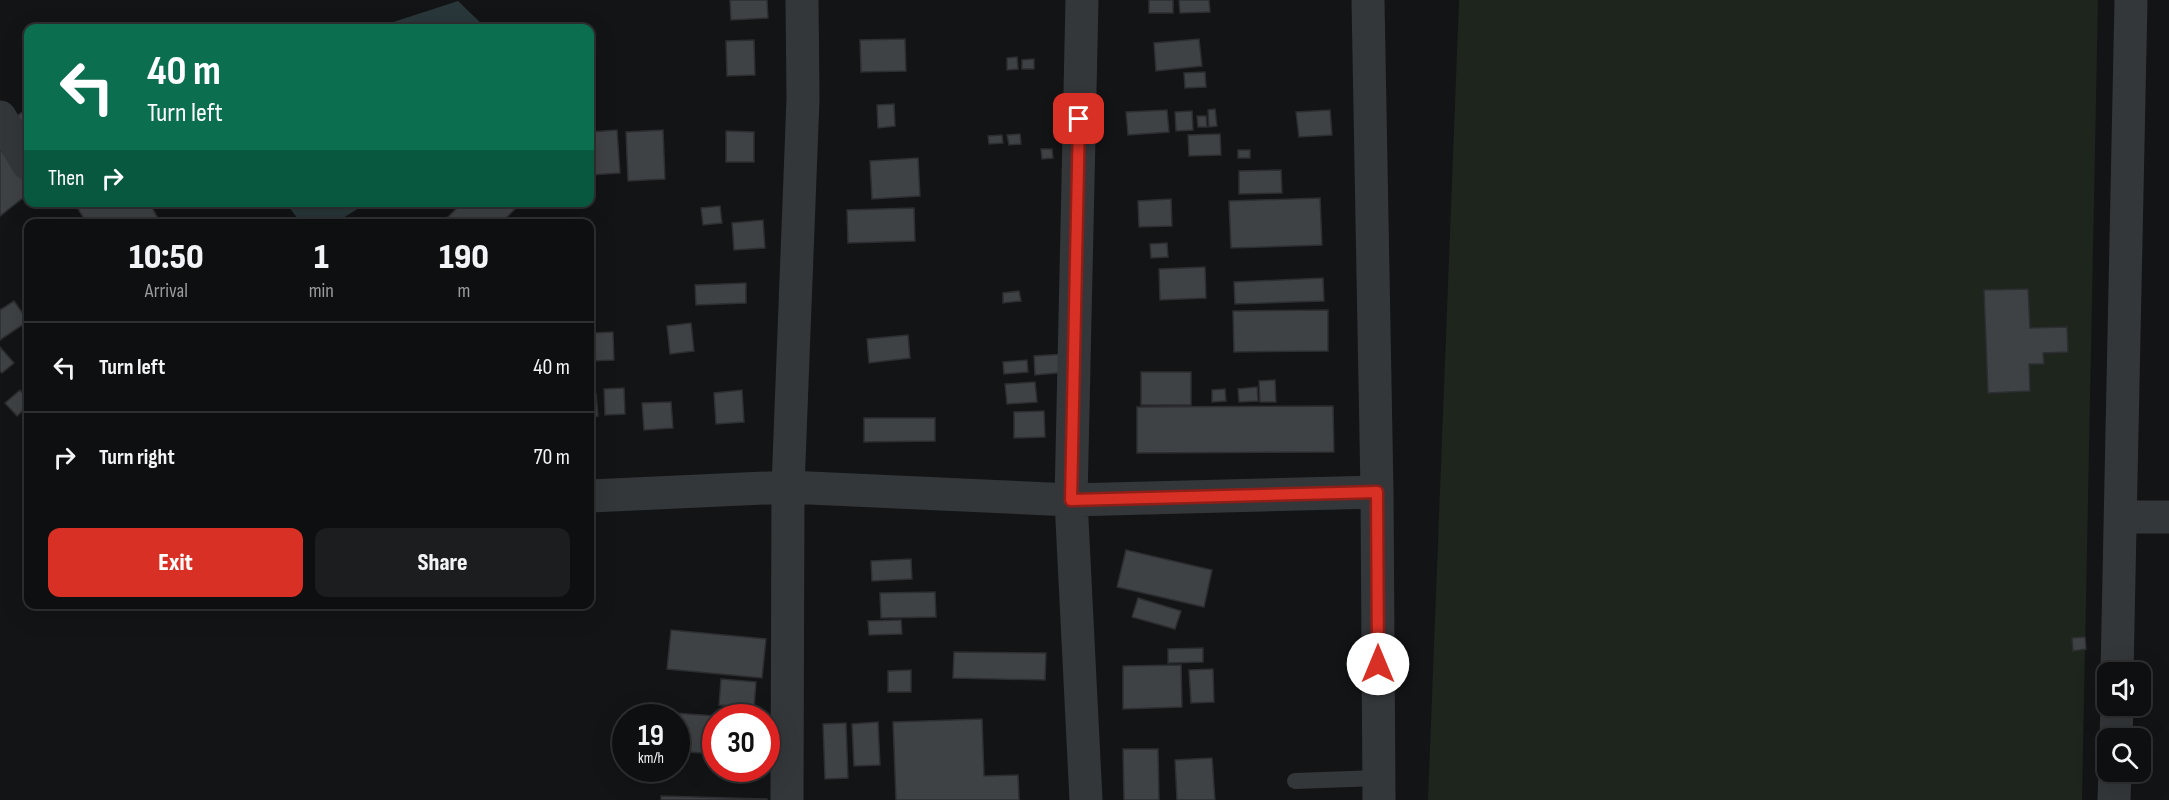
<!DOCTYPE html>
<style>
:root{--surface:#0e0f10;--page:#1c1d1e;--text:#f1f3f6;--muted:#9b9c9f;--line:#2e2f30;--accent:#d93025}
body{margin:0;font-family:"Sofia Sans Condensed",sans-serif;background:var(--page);color:var(--text);height:100vh;display:flex;flex-direction:column;font-size:22px;white-space:nowrap}
*{box-sizing:border-box;margin:0}
p{font-size:20px;color:var(--muted)}
.icon{flex:none;width:33px;height:33px;fill:none;stroke:currentColor;stroke-width:2;stroke-linecap:round;stroke-linejoin:round}
.map{position:relative;flex:1;overflow:hidden}
.details{position:absolute;left:24px;top:219px;width:570px;height:390px;display:flex;flex-direction:column;background:var(--surface);border-radius:12px;box-shadow:0 6px 24px #0002,0 0 0 2px var(--line)}
.details>*{flex:none}
.guide{position:absolute;left:24px;top:24px;width:570px;height:183px;border-radius:12px;box-shadow:0 6px 24px #0002,0 0 0 2px var(--line);background:#0b6e4f;color:#fff;overflow:hidden}
.controls{position:absolute;left:2097px;top:662px;display:grid;gap:12px}
.controls a{display:grid;place-items:center;width:54px;height:54px;border-radius:12px;background:var(--surface);box-shadow:0 6px 24px #0002,0 0 0 2px var(--line);font-size:30px}
.speed{position:absolute;left:612px;top:704px;display:flex;gap:12px;font-size:30px;font-weight:700;text-align:center}
.speed>*{display:grid;place-content:center;width:78px;height:78px;border-radius:50%;background:var(--surface);box-shadow:0 6px 24px #0002,0 0 0 2px var(--line);line-height:1}
.speed small{font-size:15px;font-weight:400}
.speed .limit{border:9px solid #d22;background:#fff;color:#111}
.pin{position:absolute;display:grid;place-items:center;width:51px;height:51px;color:#fff;margin:-26px;border-radius:12px;box-shadow:0 3px 9px #0006}
.me{position:absolute;width:66px;margin:-33px;rotate:0deg;stroke-linejoin:round;filter:drop-shadow(0 0 4px #0008)}
.turn{display:flex;align-items:center;gap:21px;height:126px;padding:0 24px;font-size:27px}
.turn .icon{width:78px;height:78px;stroke-width:2.5}
.turn b{display:block;font-size:42px;line-height:51px}
.then{display:flex;align-items:center;height:57px;padding:0 24px;background:#0003;gap:12px;font-size:22px}
.eta{display:flex;justify-content:space-evenly;align-items:center;height:102px;text-align:center}
.eta b{font-size:36px;font-weight:800;line-height:42px}
.primary-button{display:flex;gap:12px;margin-top:auto;padding:12px 24px}
.primary-button a{flex:1;height:69px;border-radius:12px;background:var(--accent);color:#fff;font-size:24px;font-weight:800;line-height:69px;text-align:center}
.primary-button a+a{background:var(--page);color:var(--text)}
ul{padding:0;list-style:none}
li{display:flex;align-items:center;gap:18px;height:90px;padding:0 24px;border-top:2px solid var(--line)}
li div{flex:1}
li b{display:block;font-size:22px}
li em{font-style:normal}
.map>svg:first-child{display:block}
.green{fill:#1e251d}
.water{fill:#29373a}
.building{fill:#3f4245;stroke:#2d2e31;stroke-width:1.5}
.lines{fill:none;stroke-linecap:round;stroke-linejoin:round}
.service{stroke:#34373a;stroke-width:16}
.minor{stroke:#34373a;stroke-width:33}
.route-casing{stroke:#8d1f18;stroke-width:15}
.route{stroke:#d93025;stroke-width:10}
</style>
<div class="map">
<svg width="2169" height="800" viewBox="0 0 2169 800">
<rect width="100%" height="100%" fill="#131415"/>
<path class="green" d="M1459,0H2098L2082,800H1428Z"/>
<path class="water" d="M458,1L486,28H375L378,27Z
M286,203H367L335,223H301Z"/>
<path class="building" d="M730,0H767L768,18L731,20Z
M1149,0H1173V13H1149Z
M1179,0H1209L1210,12L1180,13Z
M905,39L906,71L861,72L860,40Z
M1199,39L1202,66L1156,71L1154,43Z
M754,40L755,75L727,76L726,41Z
M1017,57L1018,69L1007,70V58Z
M1034,59V69H1022V60Z
M1205,72L1206,87L1185,88L1184,73Z
M894,104L895,126L878,128L877,105Z
M28,108V130L17,116Z
M1215,109L1217,126L1209,127L1208,110Z
M1167,110L1169,132L1128,135L1126,112Z
M1330,110L1332,135L1299,137L1296,112Z
M1192,111L1193,130L1176,131L1175,112Z
M1197,116H1206L1207,127H1198Z
M617,130L620,173L590,175V132Z
M663,130L665,179L628,181L626,132Z
M726,131L754,132V162H726Z
M1020,134L1021,144L1009,145L1007,135Z
M1220,134L1221,155L1189,156L1188,135Z
M1002,135L1003,143L989,144L988,136Z
M0,149L28,185V194L0,216Z
M1041,149H1052L1053,158L1042,159Z
M1238,150H1250V158H1238Z
M918,158L920,196L872,199L870,161Z
M1281,170L1282,193L1239,194V171Z
M1320,198L1322,245L1231,248L1229,201Z
M1171,199L1172,226L1139,227L1138,201Z
M74,202H149L161,224H87Z
M463,202H515L518,206L500,224H455L448,217Z
M720,206L722,223L703,225L701,208Z
M914,208L915,241L848,243L847,210Z
M763,220L765,248L734,250L732,223Z
M1167,243L1168,257L1151,258L1150,244Z
M1205,267L1206,298L1160,300L1159,269Z
M1323,278L1324,301L1235,304L1234,282Z
M746,283V303L696,305L695,285Z
M2028,289L2030,328L2067,327L2068,352L2043,353L2044,364H2029L2030,391L1988,393L1984,290Z
M1019,291L1021,301L1003,303V293Z
M14,301L28,321L0,340V310Z
M1328,310V351L1234,352L1233,311Z
M691,323L694,351L670,354L667,326Z
M613,332L614,360L590,361V333Z
M908,335L910,358L869,363L867,339Z
M0,347L14,363L2,373L0,371Z
M1066,354L1067,372L1035,375L1034,356Z
M1027,360L1028,372L1004,374L1003,362Z
M1141,372H1191V405H1141Z
M1275,380L1276,402H1260L1259,381Z
M1035,382L1037,402L1007,404L1005,384Z
M1257,387L1258,401L1239,402L1238,389Z
M624,388L625,414L605,415L604,389Z
M1225,389L1226,401L1212,402V390Z
M20,390L28,400V406L17,416L5,403Z
M742,390L744,422L716,424L714,393Z
M590,394H596L598,416L590,417Z
M671,402L673,428L644,430L642,403Z
M1333,406L1334,452L1137,453V407Z
M1044,411L1045,437L1014,438V412Z
M864,418H935V441L864,442Z
M1126,550L1212,570L1204,607L1117,587Z
M911,559L912,579L872,581L871,561Z
M935,592L936,617L881,618L880,593Z
M1138,598L1181,611L1175,629L1132,617Z
M901,620L902,634L869,635L868,621Z
M671,630L766,639L762,678L667,669Z
M2085,637L2086,649L2073,651L2072,638Z
M1203,648V662L1168,663V649Z
M954,652L1046,653L1045,680L953,678Z
M1181,665L1182,707L1123,709V666Z
M1213,669L1214,702L1191,703L1189,670Z
M911,670V692H888V671Z
M721,679L756,682L754,708L719,705Z
M675,713L729,717H716V754L676,751Z
M982,719L984,776L1018,775L1019,800H896L893,722Z
M766,720H772L770,758H766Z
M878,722L880,765L854,766L852,724Z
M846,723L848,778L825,779L823,724Z
M1123,749H1158L1159,800H1124Z
M1212,758L1215,800H1177L1175,760Z
M661,796L767,799V800H661Z"/>
<g class="lines">
<path class="service" d="M1295,781L1378,778"/>
<path class="minor" d="M1082,0L1071,500L1086,800
M1368,0L1377,492L1379,800
M0,117L28,164
M590,496L788,487L1071,500L1377,492
M2121,517H2169
M2117,672L2131,0
M2116,738L2117,705
M787,800L788,487L803,99L802,0
M2114,800L2115,771"/>
</g>
<g class="lines">
<g class="route-casing">
<path id="route" d="M1079,119L1071,500L1377,492L1378,664"/>
</g>
<use href="#route" class="route"/>
</g>
</svg>
<div class="controls">
<a><svg class="icon" aria-label="sound" viewBox="0 0 24 24"><path d="M4 9h4l5-4v14l-5-4H4zM17 9q2 3 0 6"/></svg></a>
<a><svg class="icon" aria-label="search" viewBox="0 0 24 24"><circle cx="10" cy="10" r="6"/><path d="M15 15l6 6"/></svg></a>
</div>
<div class="speed"><div>19<small>km/h</small></div><div class="limit">30</div></div>
<div class="pin" style="left:1079px;top:119px;background:#d93025"><svg class="icon" aria-label="arrive" viewBox="0 0 24 24"><path d="M6 21V4h12l-3 4 3 4H6"/></svg></div>
<svg class="me" style="left:1378px;top:664px" viewBox="-20 -20 40 40"><circle r="19" fill="#fff"/><path d="M0-13L10 11 0 6-10 11z" fill="#d93025"/></svg>
<div class="guide">
<div class="turn"><svg class="icon" aria-label="left" viewBox="0 0 24 24"><path d="M17 20v-9H6M10 6l-5 5 5 5"/></svg><div><b>40 m</b>Turn left</div></div>
<div class="then">Then<svg class="icon" aria-label="right" viewBox="0 0 24 24"><path d="M7 20v-9h11M14 6l5 5-5 5"/></svg></div>
</div>
<section class="details">
<div class="eta">
<div><b>10:50</b><p>Arrival</p></div>
<div><b>1</b><p>min</p></div>
<div><b>190</b><p>m</p></div>
</div>
<ul>
<li><svg class="icon" aria-label="left" viewBox="0 0 24 24"><path d="M17 20v-9H6M10 6l-5 5 5 5"/></svg><div><b>Turn left</b></div><em>40 m</em></li>
<li><svg class="icon" aria-label="right" viewBox="0 0 24 24"><path d="M7 20v-9h11M14 6l5 5-5 5"/></svg><div><b>Turn right</b></div><em>70 m</em></li>
</ul>
<div class="primary-button"><a>Exit</a><a>Share</a></div>
</section>
</div>
